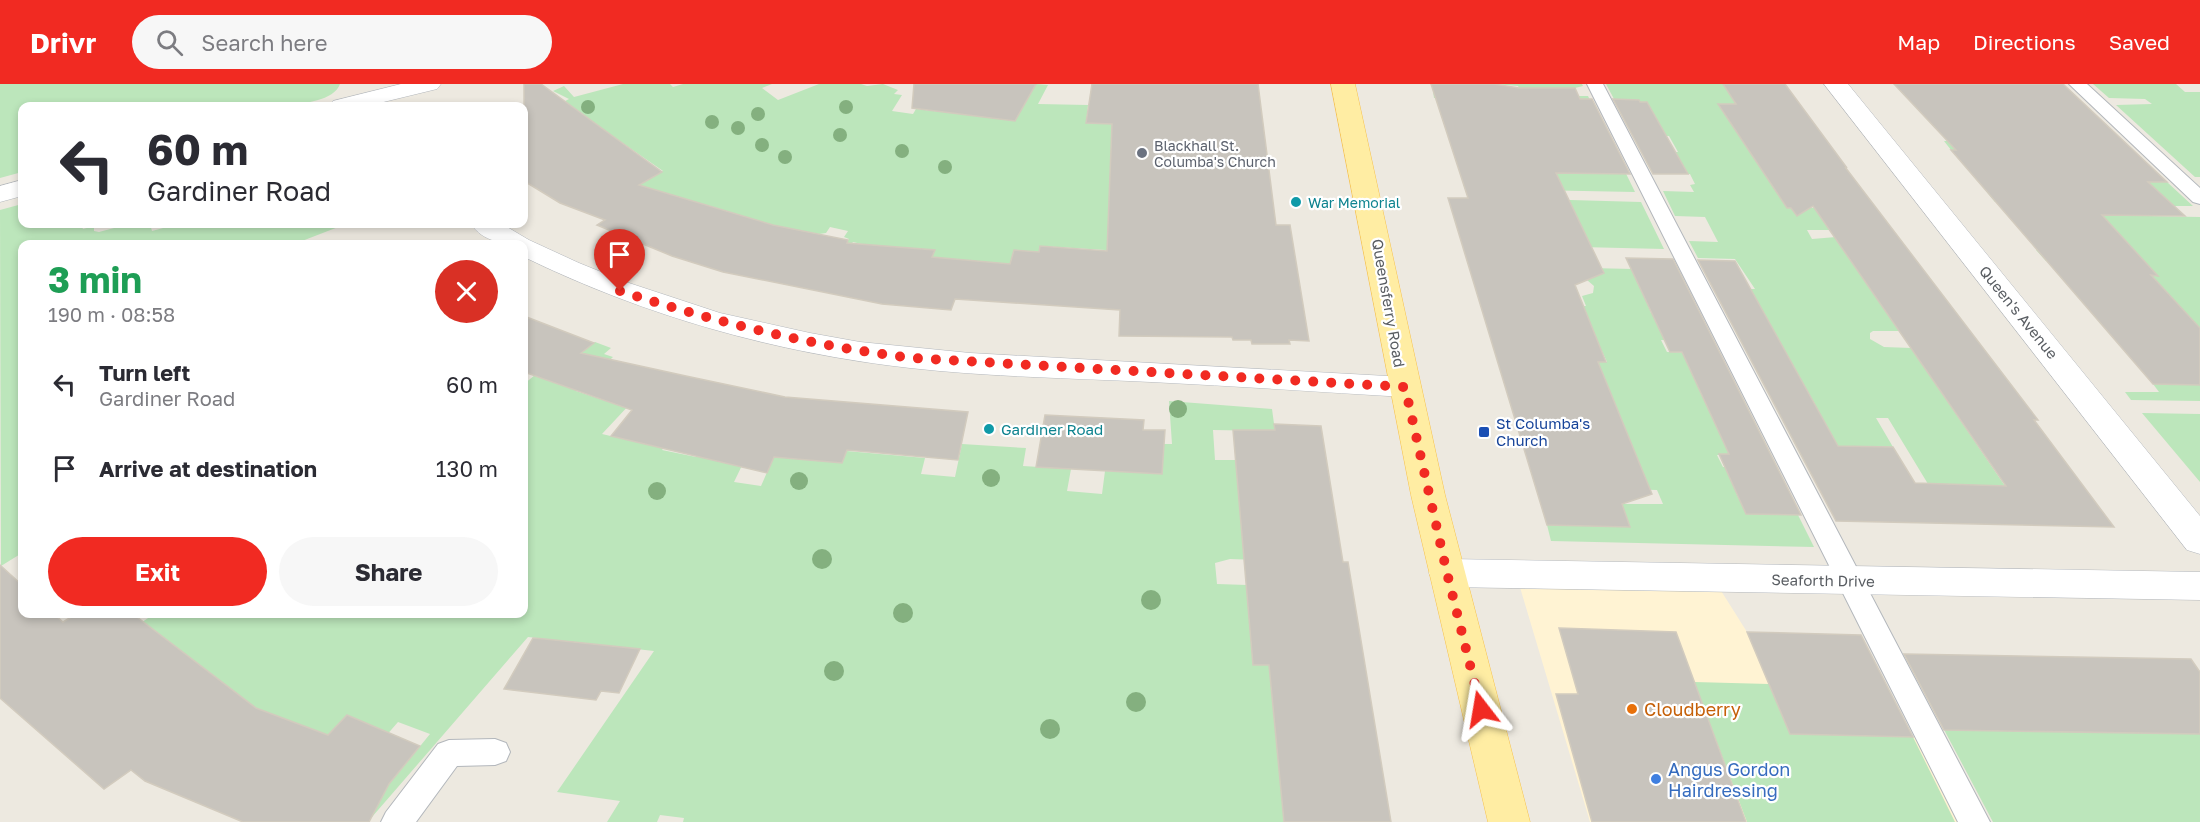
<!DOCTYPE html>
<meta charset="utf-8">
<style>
:root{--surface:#fff;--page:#f7f7f7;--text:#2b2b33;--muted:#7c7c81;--accent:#f12a22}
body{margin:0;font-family:"Golos Text",sans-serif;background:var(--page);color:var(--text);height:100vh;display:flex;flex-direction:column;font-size:22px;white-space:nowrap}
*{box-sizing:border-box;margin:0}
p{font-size:20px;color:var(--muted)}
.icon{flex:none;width:33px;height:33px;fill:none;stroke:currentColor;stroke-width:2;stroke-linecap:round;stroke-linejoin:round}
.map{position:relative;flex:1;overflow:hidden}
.sheet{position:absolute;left:18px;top:156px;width:510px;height:378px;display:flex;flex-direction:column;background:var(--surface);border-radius:12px;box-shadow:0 3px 9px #0003}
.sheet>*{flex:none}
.hud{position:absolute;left:18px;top:18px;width:510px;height:126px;border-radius:12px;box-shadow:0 3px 9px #0003;background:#fff;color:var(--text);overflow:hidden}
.pin{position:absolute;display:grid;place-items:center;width:51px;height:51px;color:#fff;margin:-62px -26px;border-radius:50% 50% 50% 0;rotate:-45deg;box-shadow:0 0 6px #0007}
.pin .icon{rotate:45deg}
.me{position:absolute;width:66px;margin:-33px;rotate:346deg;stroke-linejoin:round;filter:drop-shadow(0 0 4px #0008)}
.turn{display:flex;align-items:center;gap:21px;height:126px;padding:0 30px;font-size:27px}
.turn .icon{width:78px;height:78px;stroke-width:2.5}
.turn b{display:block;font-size:42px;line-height:51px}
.round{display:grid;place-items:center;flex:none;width:63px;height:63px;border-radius:32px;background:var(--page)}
.summary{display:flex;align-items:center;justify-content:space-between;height:102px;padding:0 30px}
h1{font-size:36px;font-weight:700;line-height:45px;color:#1e9e55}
.cta{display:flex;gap:12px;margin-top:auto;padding:12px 30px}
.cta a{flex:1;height:69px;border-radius:36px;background:var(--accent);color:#fff;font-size:24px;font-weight:700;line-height:69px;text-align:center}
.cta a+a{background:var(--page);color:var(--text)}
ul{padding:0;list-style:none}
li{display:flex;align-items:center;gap:18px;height:84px;padding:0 30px}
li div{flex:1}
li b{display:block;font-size:22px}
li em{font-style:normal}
header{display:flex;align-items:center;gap:36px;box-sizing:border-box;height:84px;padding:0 30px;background:var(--accent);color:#fff}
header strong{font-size:28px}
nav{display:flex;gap:33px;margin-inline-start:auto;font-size:21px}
.search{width:420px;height:54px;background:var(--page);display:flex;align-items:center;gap:15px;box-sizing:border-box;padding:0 21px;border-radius:33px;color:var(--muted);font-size:22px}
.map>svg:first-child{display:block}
.commercial{fill:#fff3d3}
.green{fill:#bce6bb}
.building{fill:#c8c4bd;stroke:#d2cbbe;stroke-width:1.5}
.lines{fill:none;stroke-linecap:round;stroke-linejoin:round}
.service-casing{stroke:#b3b7bc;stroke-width:2}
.minor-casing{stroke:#b3b7bc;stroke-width:1}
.primary-casing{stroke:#f7c24e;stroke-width:1}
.service{fill:#fff;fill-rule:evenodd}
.minor{fill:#fff;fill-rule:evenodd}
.primary{fill:#ffeda3;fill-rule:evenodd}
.tree{fill:#84b07f}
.route{stroke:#f12a22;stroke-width:10;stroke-dasharray:0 18}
.worship-dot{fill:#6b7280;stroke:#fff;stroke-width:2}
.culture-dot{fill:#0f9aa8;stroke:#fff;stroke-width:2}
.transit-dot{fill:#1a4fb4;stroke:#fff;stroke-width:2}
.food-dot{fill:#e8710a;stroke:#fff;stroke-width:2}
.shop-dot{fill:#3f7fe0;stroke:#fff;stroke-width:2}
.labels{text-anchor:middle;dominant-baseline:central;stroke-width:4.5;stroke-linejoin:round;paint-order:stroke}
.far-worship-label{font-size:14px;fill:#5b616d;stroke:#fff;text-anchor:start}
.far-culture-label{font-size:14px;fill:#0d838f;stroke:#fff;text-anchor:start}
.street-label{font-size:15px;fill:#595d62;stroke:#fff}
.transit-label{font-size:15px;fill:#164399;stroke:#fff;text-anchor:start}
.culture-label{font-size:15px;fill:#0d838f;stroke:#fff;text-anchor:start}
.near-food-label{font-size:18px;fill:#c56008;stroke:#fff;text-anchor:start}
.near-shop-label{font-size:18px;fill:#366cbe;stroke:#fff;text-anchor:start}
</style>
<header>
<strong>Drivr</strong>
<div class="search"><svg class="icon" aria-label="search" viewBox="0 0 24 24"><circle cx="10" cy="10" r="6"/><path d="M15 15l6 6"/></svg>Search here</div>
<nav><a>Map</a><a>Directions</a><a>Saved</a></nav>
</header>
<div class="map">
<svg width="2200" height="738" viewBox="0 0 2200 738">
<rect width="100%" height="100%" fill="#ede9e0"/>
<path class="commercial" d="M1516,490L1713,494L1747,548L1913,653L1929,652L1974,738H1590Z"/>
<path class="green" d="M0,0H340C334,17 303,19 287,22H22V88L0,94Z
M623,0H670L673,3L683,0H772L762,4L778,16L819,0H861L867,2L883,0L898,6L894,10L902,11L892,27L913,30L916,25L942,28L945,24L1015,37L1036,0L1048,1L1038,20L1088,21L1086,39L1112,40L1109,136L1195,137L1120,228L1121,167L1041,162L1039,168L1014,166L1010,180L932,175L934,166L874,163L853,158L844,170L840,169L849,155L844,153L848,147L830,143L826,149L819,150L781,143L751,172L756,136L707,121L620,111L663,87L614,53L532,44L524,47V32L531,35L569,15L553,7L564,2L574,13Z
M1494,0H1582L1583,2L1575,4H1541L1545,12H1588L1635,108L1532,106L1535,115L1641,118L1664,165L1539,162L1465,105L1463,100L1560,101L1499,15L1434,14L1433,7L1521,8L1518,2Z
M1606,0H1723L1729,9H1738L1741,22L1724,20L1787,123L1816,124L1831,146H1807L1812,155L1836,153L1900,247H1873L1870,249V255L1884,263L1911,264L2005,402L1928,400L1888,334H1876L1893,363L1864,362L1857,370L1854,380L1805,379L1776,324L1815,320L1807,306L1788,288L1757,287L1714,205H1755L1735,175L1698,174L1689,157L1718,158L1705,133L1675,132L1663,107L1694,108L1690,101L1695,100L1690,90L1653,89L1642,68H1678L1669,52L1633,51L1644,25L1639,16L1614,15Z
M1965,0H2033L2067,4L2105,40L2072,39L2131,98H2167L2193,122H2139L2148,132L2200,133V244L2103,242L2091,228L2152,229L2142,191H2157L2146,179L2046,177L2036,166L2115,167L2072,120L1995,118L1986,107L2041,108L2004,67L1951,66L1944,57H1998L1912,19L1903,10L1975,11Z
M2093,0H2176L2185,8H2200V93H2195L2116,21L2152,20L2145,15L2109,14Z
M22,120V140H81L83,145L94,142V147L99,148L129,140H150L152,147L178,140H346L302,157L305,160H236L234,157L222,160H22V469L1,482L0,126Z
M1543,183L1634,185L1651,229L1697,230L1711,257L1661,256L1667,268L1704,269L1700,308L1709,326L1746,327L1768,371H1717L1723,383L1762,384L1736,409L1746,429L1798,431L1814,463L1551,457L1547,441L1629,443L1622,420H1663L1657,406L1616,405L1577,278H1607L1602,267L1572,266L1557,222H1586L1582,212L1593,209L1594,202L1587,196Z
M595,258L611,264L604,270L613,273L576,307L615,320L652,287L659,289L602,350L645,360L687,334L662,366L696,373L708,357L764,336L734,398L761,402L779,361L925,374L921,390L955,393L962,360L1026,364L1023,382L1071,385L1067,407L1102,410L1105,387L1162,390L1164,360H1172L1169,317L1272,325L1275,347L1213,346L1215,376H1237L1258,476L1230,475L1215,479L1217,500L1247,501L1253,581H1269L1284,738H683L684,734L660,731L657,738H607L620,717L557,708L654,567L528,553L372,733L364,731L430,650L398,638L372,668L328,651L221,669L123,551L154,530H524V300L557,273L570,278Z
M2153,300L2200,301V317L2131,316L2125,308H2159Z
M2142,329L2200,330V398Z
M1904,570H1912L1954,646L2200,650V738H1993Z
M1694,598L1769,600L1790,650L1913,653L1955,738H1747Z"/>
<path class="building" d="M524,0H541L662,88L639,101L773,141L848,156L847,159L935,166L932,173L1010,180L1014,166L1039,168L1040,162L1107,167L1112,40L1086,39L1092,0H1258L1276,141H1290L1309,257L1289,256L1290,260H1252L1251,256H1233L1232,253L1119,252L1120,226L955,215L951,226L882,220L723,188L672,172L597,141L605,136L560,119L524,97Z
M914,0H1036L1015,37L912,24Z
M1431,0H1494L1519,4H1575L1580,15H1592L1630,90L1556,89L1604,189L1575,201L1606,278H1598L1652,410L1622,420L1630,443L1547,441L1448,114H1468Z
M1723,0H1785L1847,84L1845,83L2038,336H2034L2114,443L1836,437L1698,176L1735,177L1838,362L1893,363L1915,399L2006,402L1813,122L1797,132L1791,124H1787L1718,20H1736Z
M1894,0H2063L2167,98H2148L2185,132L2102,131L2158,192L2151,191L2200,244V301L2153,300L1951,66H1956Z
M1613,15L1639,16L1640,18H1647L1688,90H1653Z
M1626,174L1673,175L1801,431L1746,430L1719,370H1729L1682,268H1670Z
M524,232L594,259L581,269L686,292L785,313L968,328L958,376L847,366L842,379L774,373L767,389L611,352L632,326L524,288Z
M1045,331L1144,336L1143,346H1165L1162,390L1036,383Z
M1274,340L1321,342L1343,478H1348L1391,738H1284L1269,581H1253L1233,346H1275Z
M0,481L22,501V530H54L63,538L76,530H133L256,624L328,651L347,631L420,662L389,700L369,738H243L145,697L131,686L104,705L0,614Z
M1559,544L1676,548L1746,738H1592L1556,610H1578Z
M1747,548L1861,551L1913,653L1790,650Z
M533,554L545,555L640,565L619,609L601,607L596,616L504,605Z
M1904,570L2191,575L2200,588V650L1944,646Z"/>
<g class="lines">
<g class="service-casing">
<path id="service" d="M1587,0H1603L1990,738H1958Z
M2069,0H2087L2200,104V120L2193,118Z
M495,655L506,659L510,668L506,677L495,681L457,682L416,738H381L386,728L438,660L449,656Z"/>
</g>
<g class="minor-casing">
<path id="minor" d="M401,0H441L437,5L367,22H329L333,17Z
M1824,0H1848L2200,432V470L2187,466Z
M22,96V112L0,118V102Z
M471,140H502L529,156L579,179L626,198L720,229L810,249L860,258L970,269L1405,293L1416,296L1421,303L1416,310L1405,313C1320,308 1236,302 1151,298C1071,294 990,293 910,284C776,269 645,232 524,173V160C503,160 483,158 471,140Z
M1447,475L2200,488V516L1447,503L1434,499L1429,489L1434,479Z"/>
</g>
<g class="primary-casing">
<path id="primary" d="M1331,0H1355L1445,411L1530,738H1488L1411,411Z"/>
</g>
<use href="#service" class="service"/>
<use href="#minor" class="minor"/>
<use href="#primary" class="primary"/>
</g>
<g class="tree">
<circle cx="588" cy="23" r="7"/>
<circle cx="846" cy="23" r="7"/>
<circle cx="758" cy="30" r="7"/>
<circle cx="712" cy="38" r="7"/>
<circle cx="738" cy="44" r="7"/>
<circle cx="840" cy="51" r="7"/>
<circle cx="762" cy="61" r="7"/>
<circle cx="902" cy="67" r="7"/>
<circle cx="785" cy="73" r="7"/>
<circle cx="945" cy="83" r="7"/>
<circle cx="1178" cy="325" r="9"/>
<circle cx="991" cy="394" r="9"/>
<circle cx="799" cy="397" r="9"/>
<circle cx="657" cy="407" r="9"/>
<circle cx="822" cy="475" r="10"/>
<circle cx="1151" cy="516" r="10"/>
<circle cx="903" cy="529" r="10"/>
<circle cx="834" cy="587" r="10"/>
<circle cx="1136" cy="618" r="10"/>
<circle cx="1050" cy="645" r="10"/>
</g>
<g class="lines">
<path class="route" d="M620,207C715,238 812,262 912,274L1405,303L1447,489L1481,625"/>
</g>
<circle class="worship-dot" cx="1142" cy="69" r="6"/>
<g class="culture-dot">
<circle cx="1296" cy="118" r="6"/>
<circle cx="989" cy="345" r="6"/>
</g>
<rect class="transit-dot" x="1478" y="342" width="12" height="12" rx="3"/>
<circle class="food-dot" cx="1632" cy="625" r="6"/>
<circle class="shop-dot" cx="1656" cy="695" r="6"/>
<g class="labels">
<g class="far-worship-label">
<text x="1154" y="61">Blackhall St.<tspan x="1154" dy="16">Columba's Church</tspan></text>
</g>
<g class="far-culture-label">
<text x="1308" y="118">War Memorial</text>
</g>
<g class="street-label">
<text transform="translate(1389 219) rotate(80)">Queensferry Road</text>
<text transform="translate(2019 228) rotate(51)">Queen's Avenue</text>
<text transform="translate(1823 496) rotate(1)">Seaforth Drive</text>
</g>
<g class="transit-label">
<text x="1496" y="339">St Columba's<tspan x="1496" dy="17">Church</tspan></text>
</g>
<g class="culture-label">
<text x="1001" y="345">Gardiner Road</text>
</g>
<g class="near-food-label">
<text x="1644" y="625">Cloudberry</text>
</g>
<g class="near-shop-label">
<text x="1668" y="685">Angus Gordon<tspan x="1668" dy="21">Hairdressing</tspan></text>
</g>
</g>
</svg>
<div class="pin" style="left:620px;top:207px;background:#d93025"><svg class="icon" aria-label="arrive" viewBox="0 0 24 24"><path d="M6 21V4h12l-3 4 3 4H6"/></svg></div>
<svg class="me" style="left:1481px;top:625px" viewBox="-20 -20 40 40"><path d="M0-17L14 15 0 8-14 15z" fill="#f12a22" stroke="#fff" stroke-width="4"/></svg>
<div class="hud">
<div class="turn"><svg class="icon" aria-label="left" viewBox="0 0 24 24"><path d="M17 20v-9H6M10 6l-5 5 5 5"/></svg><div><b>60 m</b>Gardiner Road</div></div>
</div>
<section class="sheet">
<div class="summary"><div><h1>3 min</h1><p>190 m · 08:58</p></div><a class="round" style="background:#d93025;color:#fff"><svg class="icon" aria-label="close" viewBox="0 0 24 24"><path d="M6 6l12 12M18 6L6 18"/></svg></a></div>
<ul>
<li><svg class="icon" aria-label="left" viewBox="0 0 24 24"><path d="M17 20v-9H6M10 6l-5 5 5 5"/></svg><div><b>Turn left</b><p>Gardiner Road</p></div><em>60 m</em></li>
<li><svg class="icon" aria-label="arrive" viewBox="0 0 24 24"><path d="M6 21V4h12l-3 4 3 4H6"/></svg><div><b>Arrive at destination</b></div><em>130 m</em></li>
</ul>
<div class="cta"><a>Exit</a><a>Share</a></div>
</section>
</div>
